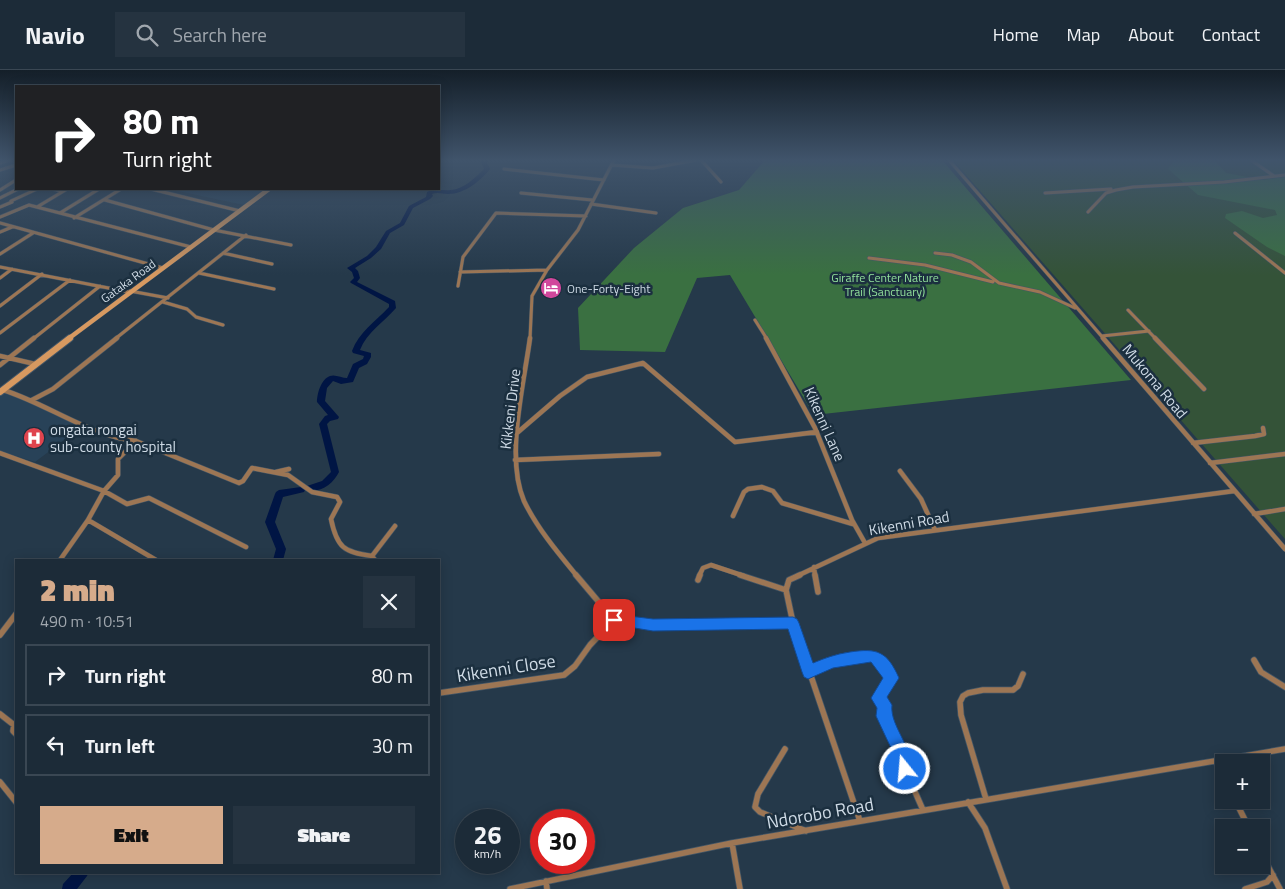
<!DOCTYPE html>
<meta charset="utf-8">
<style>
:root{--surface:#1c2b38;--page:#253340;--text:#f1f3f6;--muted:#a0a7ae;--line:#3a4753;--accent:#d6ab8b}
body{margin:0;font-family:"Titillium Web",sans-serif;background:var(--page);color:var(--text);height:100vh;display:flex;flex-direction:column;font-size:19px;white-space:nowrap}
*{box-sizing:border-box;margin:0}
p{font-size:16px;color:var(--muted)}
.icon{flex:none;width:28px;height:28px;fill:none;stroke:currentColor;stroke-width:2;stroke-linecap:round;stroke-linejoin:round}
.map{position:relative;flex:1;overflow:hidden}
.sheet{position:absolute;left:15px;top:489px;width:425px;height:315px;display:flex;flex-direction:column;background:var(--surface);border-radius:0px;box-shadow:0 2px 12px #0003,0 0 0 1px var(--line)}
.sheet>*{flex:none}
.guide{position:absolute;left:15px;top:15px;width:425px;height:105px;border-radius:0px;box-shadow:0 2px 12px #0003,0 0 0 1px var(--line);background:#202124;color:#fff;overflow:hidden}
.controls{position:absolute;left:1215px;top:684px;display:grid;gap:10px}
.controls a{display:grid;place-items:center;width:55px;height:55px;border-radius:0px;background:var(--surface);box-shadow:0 2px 12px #0003,0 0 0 1px var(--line);font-size:25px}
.speed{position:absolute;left:455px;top:739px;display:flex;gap:10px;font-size:25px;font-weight:700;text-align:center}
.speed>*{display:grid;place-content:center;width:65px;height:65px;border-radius:50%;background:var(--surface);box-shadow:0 2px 12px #0003,0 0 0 1px var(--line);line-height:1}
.speed small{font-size:12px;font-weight:400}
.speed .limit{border:8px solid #d22;background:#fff;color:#111}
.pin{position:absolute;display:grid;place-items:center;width:42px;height:42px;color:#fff;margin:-21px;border-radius:10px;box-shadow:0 2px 8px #0006}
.me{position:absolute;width:55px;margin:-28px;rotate:343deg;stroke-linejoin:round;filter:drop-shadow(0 0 4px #0008)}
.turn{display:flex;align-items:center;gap:18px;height:105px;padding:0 25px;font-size:22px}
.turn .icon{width:65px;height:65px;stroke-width:2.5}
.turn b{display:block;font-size:35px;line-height:42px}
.round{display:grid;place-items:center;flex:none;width:52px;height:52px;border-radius:0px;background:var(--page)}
.overview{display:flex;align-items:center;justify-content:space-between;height:85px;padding:0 25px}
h1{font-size:30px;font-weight:800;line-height:38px;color:var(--accent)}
.primary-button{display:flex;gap:10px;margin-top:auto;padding:10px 25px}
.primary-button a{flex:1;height:58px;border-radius:0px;background:var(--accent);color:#111;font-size:20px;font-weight:800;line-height:58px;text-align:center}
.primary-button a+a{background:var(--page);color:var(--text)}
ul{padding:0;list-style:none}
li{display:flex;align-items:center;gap:15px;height:62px;margin:0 10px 8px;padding:0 15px;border:2px solid var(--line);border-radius:0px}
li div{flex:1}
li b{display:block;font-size:19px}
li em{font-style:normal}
header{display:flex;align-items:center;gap:30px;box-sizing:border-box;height:70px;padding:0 25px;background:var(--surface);border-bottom:1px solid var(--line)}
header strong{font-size:24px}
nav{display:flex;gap:28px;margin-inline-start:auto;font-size:18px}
.search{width:350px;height:45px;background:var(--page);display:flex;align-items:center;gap:12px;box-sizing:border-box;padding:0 18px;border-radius:0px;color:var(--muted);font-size:19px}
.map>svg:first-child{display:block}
.built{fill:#284258}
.green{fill:#345338}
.forest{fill:#3a7041}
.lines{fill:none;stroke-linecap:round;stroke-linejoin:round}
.river{fill:#001544;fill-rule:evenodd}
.street-far2-casing{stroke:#445666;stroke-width:4}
.street-far1-casing{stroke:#445666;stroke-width:5.5}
.street-casing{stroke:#445666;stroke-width:7}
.secondary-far1-casing{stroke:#445666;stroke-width:5}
.secondary-casing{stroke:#445666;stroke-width:8}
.street-far2{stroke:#9d7654;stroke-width:3}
.street-far1{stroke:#9d7654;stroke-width:4.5}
.street{stroke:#9d7654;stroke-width:5.5}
.secondary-far1{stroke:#d79960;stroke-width:4.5}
.secondary{stroke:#d79960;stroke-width:6}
.route{fill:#1a73e8;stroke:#114b97}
.labels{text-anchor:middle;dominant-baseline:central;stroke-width:5;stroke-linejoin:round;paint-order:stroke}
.far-park-label{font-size:12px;fill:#92e09b;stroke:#1b2f3f}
.far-street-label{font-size:12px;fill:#cfdbe6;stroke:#1b2f3f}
.far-poi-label{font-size:12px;fill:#cfdbe6;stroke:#1b2f3f;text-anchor:start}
.street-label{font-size:15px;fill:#cfdbe6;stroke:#1b2f3f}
.poi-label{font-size:15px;fill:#cfdbe6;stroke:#1b2f3f;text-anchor:start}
.near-street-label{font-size:18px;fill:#cfdbe6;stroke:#1b2f3f}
</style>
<header>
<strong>Navio</strong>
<div class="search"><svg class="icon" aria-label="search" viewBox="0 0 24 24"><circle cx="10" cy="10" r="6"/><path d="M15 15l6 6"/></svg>Search here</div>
<nav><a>Home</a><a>Map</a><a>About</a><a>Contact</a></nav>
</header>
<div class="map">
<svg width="1285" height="819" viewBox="0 0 1285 819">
<rect width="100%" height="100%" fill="#25394a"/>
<path class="built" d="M181,119H265L244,135L178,121Z
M4,321L84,355L35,392L0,381V325Z"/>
<path class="green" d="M953,90H1285V469Z"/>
<path class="forest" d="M765,90H942L1131,310L814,345L730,205L697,208L665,282L580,280L578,238L634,178L683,138L739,120Z
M1174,90H1214L1226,103L1263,110L1285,107V186L1267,177L1225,148L1226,144L1242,141L1263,148L1277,145L1275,140L1198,125L1168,99Z"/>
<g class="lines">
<path class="river" d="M480,90H486L490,99C480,111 465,124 448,124C442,124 438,122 432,124L433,126L430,129L413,138L404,155L390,163L381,179L371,188L355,198L358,201L360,208L357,212L395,231L396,238C384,252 367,262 360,280L371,283V287L367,294L359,298L353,312L341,314L333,311L327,318L325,331L339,347L338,349L330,351L327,354L339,402C333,414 321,423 307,420L306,418L307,416L322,411L331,402L319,354L325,346L328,345L317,332C317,324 321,309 330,306C335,304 342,308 347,308L353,294L363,289L364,286L353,283L352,281C359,262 375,252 389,237V234L351,213L350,212L354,208L352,202L347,198L367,186L376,177L386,161L400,153L409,136L426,127L427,122C436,118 442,121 451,120C464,119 475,108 484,99Z
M301,417L304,418L305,420L304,422L283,427L275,452L286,479L283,490H273L276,479L265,452L275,424L276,422L279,420Z
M74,802H89L87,806L77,819H62L63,814Z"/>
<g class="street-far2-casing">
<path id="street-far2" d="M701,90L721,112
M949,90L1104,269
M1251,90L1274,106
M0,93L9,90
M612,95L653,98L696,90
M504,99L604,110
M0,100L16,95
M53,119L63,121
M151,119L240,141
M0,120L16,110
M521,123L592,130
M1045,123L1111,119
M0,128L18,119
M105,130L214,160L291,175
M11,131L37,119
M591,134L656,143
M0,137L12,132
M37,137L67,119
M1088,142L1106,123L1116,120L1133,117L1224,112L1285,105
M60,143L99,119
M0,147L29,135L191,177
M74,148L121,119
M0,153L163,198
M0,162L12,157
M1235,163L1285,203
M223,183L272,194
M935,183L952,185L971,192L999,213L1040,222L1075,238
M0,184L33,163
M869,188L925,195L993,212
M0,197L129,222
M460,202L547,200
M199,203L274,219
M0,208L12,199
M458,216L463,187L496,143L586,146
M130,221L168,228
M163,232L187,239L196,247L223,255
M0,236L42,204
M1128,240L1156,269
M755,250L767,269
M0,263L70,210
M1102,266L1149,261
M33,269L100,216
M115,269L246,165
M530,269L532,226L547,200L578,160L614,90"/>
</g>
<g class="street-far1-casing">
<path id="street-far1" d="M530,268C524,314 505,387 524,431C537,458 558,483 577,506
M766,268L815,358L852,450L865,473
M1103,268L1285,479
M1155,268L1204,319
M0,286L35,294
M0,295L34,268
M3,320C48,334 89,366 136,371L239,413L243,411L252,398L288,405L312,422L337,427L340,432L331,449C337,478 344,482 372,486
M32,330L53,319L117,268
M517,363L560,326L587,307L643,293L735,372L817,362
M1193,373L1255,366L1264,364L1263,358
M0,383L104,421L127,434L149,428L246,477
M515,390L659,384
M1210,393L1285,384
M900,401L921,429L935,460
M276,402L289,399
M1254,444L1285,439
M733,446L744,422L748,419L762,417L773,421L782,433L853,454
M88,450L156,490
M60,490L88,450L104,421L118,405V389L136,371
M375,490L372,486L395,456
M814,497L815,506
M699,506L703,498L711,495L744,506
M797,506L878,468L1234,421"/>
</g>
<g class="street-casing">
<path id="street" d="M576,505L614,550
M740,505L786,520
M800,505L789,510L786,520L793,553L860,751
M815,505L818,522
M698,510L700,505
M614,550L653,555L793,553
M0,565L16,544
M1254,590L1261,602L1285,617
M808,602C823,595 860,579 875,587C883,591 888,601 892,608L878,628L885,635L883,646L898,676L905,699L923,740
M439,623L564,605L575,596L590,575L614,550
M0,644L14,655L13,661L16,664
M785,679L758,724L755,737L760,742L806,761
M1216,692L1224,708
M0,712L16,732
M986,729L961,645L960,632L963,626L968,623L983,620H1013L1018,616L1023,604
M1235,730L1249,758
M968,732L985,758L1007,819
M732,773L740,819
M1261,783L1280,819
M546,811L547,819
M510,819L732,773L1285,679
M1245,819L1267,812L1273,805"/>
</g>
<g class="secondary-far1-casing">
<path id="secondary-far1" d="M68,269L269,119"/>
</g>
<g class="secondary-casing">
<path id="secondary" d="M0,322L70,268"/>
</g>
<use href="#street-far2" class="street-far2"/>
<use href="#street-far1" class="street-far1"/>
<use href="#street" class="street"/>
<use href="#secondary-far1" class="secondary-far1"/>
<use href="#secondary" class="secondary"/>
</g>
<linearGradient id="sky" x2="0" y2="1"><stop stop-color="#141f29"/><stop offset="0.44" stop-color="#40546b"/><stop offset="1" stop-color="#40546b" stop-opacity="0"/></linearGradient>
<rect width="1285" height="205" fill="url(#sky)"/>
<path class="route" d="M614,544L653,549L793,547L797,549L799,553L813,593C825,588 836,584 850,582C877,578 887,581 899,608L887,627L892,635C889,657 919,684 910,704L905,707L900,704L891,678L876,646L877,638L871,628L883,608L871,592L833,598L808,609L804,607L802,602L788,559L653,561L610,554L608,550L610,546Z"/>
<defs>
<g id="hotel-disc" transform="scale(1.125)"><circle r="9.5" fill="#d1479c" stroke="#1b2f3f"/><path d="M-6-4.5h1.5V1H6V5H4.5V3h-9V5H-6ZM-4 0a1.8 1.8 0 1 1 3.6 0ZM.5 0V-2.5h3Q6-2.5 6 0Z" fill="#fff"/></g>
<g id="hospital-disc" transform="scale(1.125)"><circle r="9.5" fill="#e0444e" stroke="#1b2f3f"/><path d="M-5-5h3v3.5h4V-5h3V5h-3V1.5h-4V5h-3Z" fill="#fff"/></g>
</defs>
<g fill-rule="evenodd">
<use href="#hotel-disc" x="551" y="218"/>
<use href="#hospital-disc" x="34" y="368"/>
</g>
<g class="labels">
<g class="far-park-label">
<text x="885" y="207">Giraffe Center Nature<tspan x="885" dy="14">Trail (Sanctuary)</tspan></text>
</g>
<g class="far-street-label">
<text transform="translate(128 211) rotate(-36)">Gataka Road</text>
</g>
<g class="far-poi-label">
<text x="567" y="218">One-Forty-Eight</text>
</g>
<g class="street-label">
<text transform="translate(1155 311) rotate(50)">Mukoma Road</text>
<text transform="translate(510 339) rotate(-83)">Kikkeni Drive</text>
<text transform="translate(825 354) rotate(66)">Kikenni Lane</text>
<text transform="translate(909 453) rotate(-10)">Kikenni Road</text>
</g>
<g class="poi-label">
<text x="50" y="359">ongata rongai<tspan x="50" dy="17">sub-county hospital</tspan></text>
</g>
<g class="near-street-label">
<text transform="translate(506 598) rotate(-9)">Kikenni Close</text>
<text transform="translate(820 743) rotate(-10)">Ndorobo Road</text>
</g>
</g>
</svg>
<div class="controls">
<a>+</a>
<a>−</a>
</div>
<div class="speed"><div>26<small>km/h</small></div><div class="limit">30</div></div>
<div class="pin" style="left:614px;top:550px;background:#d93025"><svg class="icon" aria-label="arrive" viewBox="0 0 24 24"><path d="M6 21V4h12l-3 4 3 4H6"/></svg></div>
<svg class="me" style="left:905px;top:699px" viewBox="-20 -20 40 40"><circle r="17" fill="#1a73e8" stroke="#fff" stroke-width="3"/><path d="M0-11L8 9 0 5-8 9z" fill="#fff"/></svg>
<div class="guide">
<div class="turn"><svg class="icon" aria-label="right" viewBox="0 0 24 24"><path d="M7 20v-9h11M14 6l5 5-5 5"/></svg><div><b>80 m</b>Turn right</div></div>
</div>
<section class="sheet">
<div class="overview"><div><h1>2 min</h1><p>490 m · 10:51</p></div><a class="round"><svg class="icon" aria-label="close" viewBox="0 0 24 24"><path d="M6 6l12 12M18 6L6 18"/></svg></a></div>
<ul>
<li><svg class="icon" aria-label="right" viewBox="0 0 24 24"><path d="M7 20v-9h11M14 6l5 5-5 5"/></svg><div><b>Turn right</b></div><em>80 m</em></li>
<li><svg class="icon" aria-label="left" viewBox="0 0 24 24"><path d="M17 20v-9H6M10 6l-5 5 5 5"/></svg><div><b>Turn left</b></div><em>30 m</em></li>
</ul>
<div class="primary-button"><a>Exit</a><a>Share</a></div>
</section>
</div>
